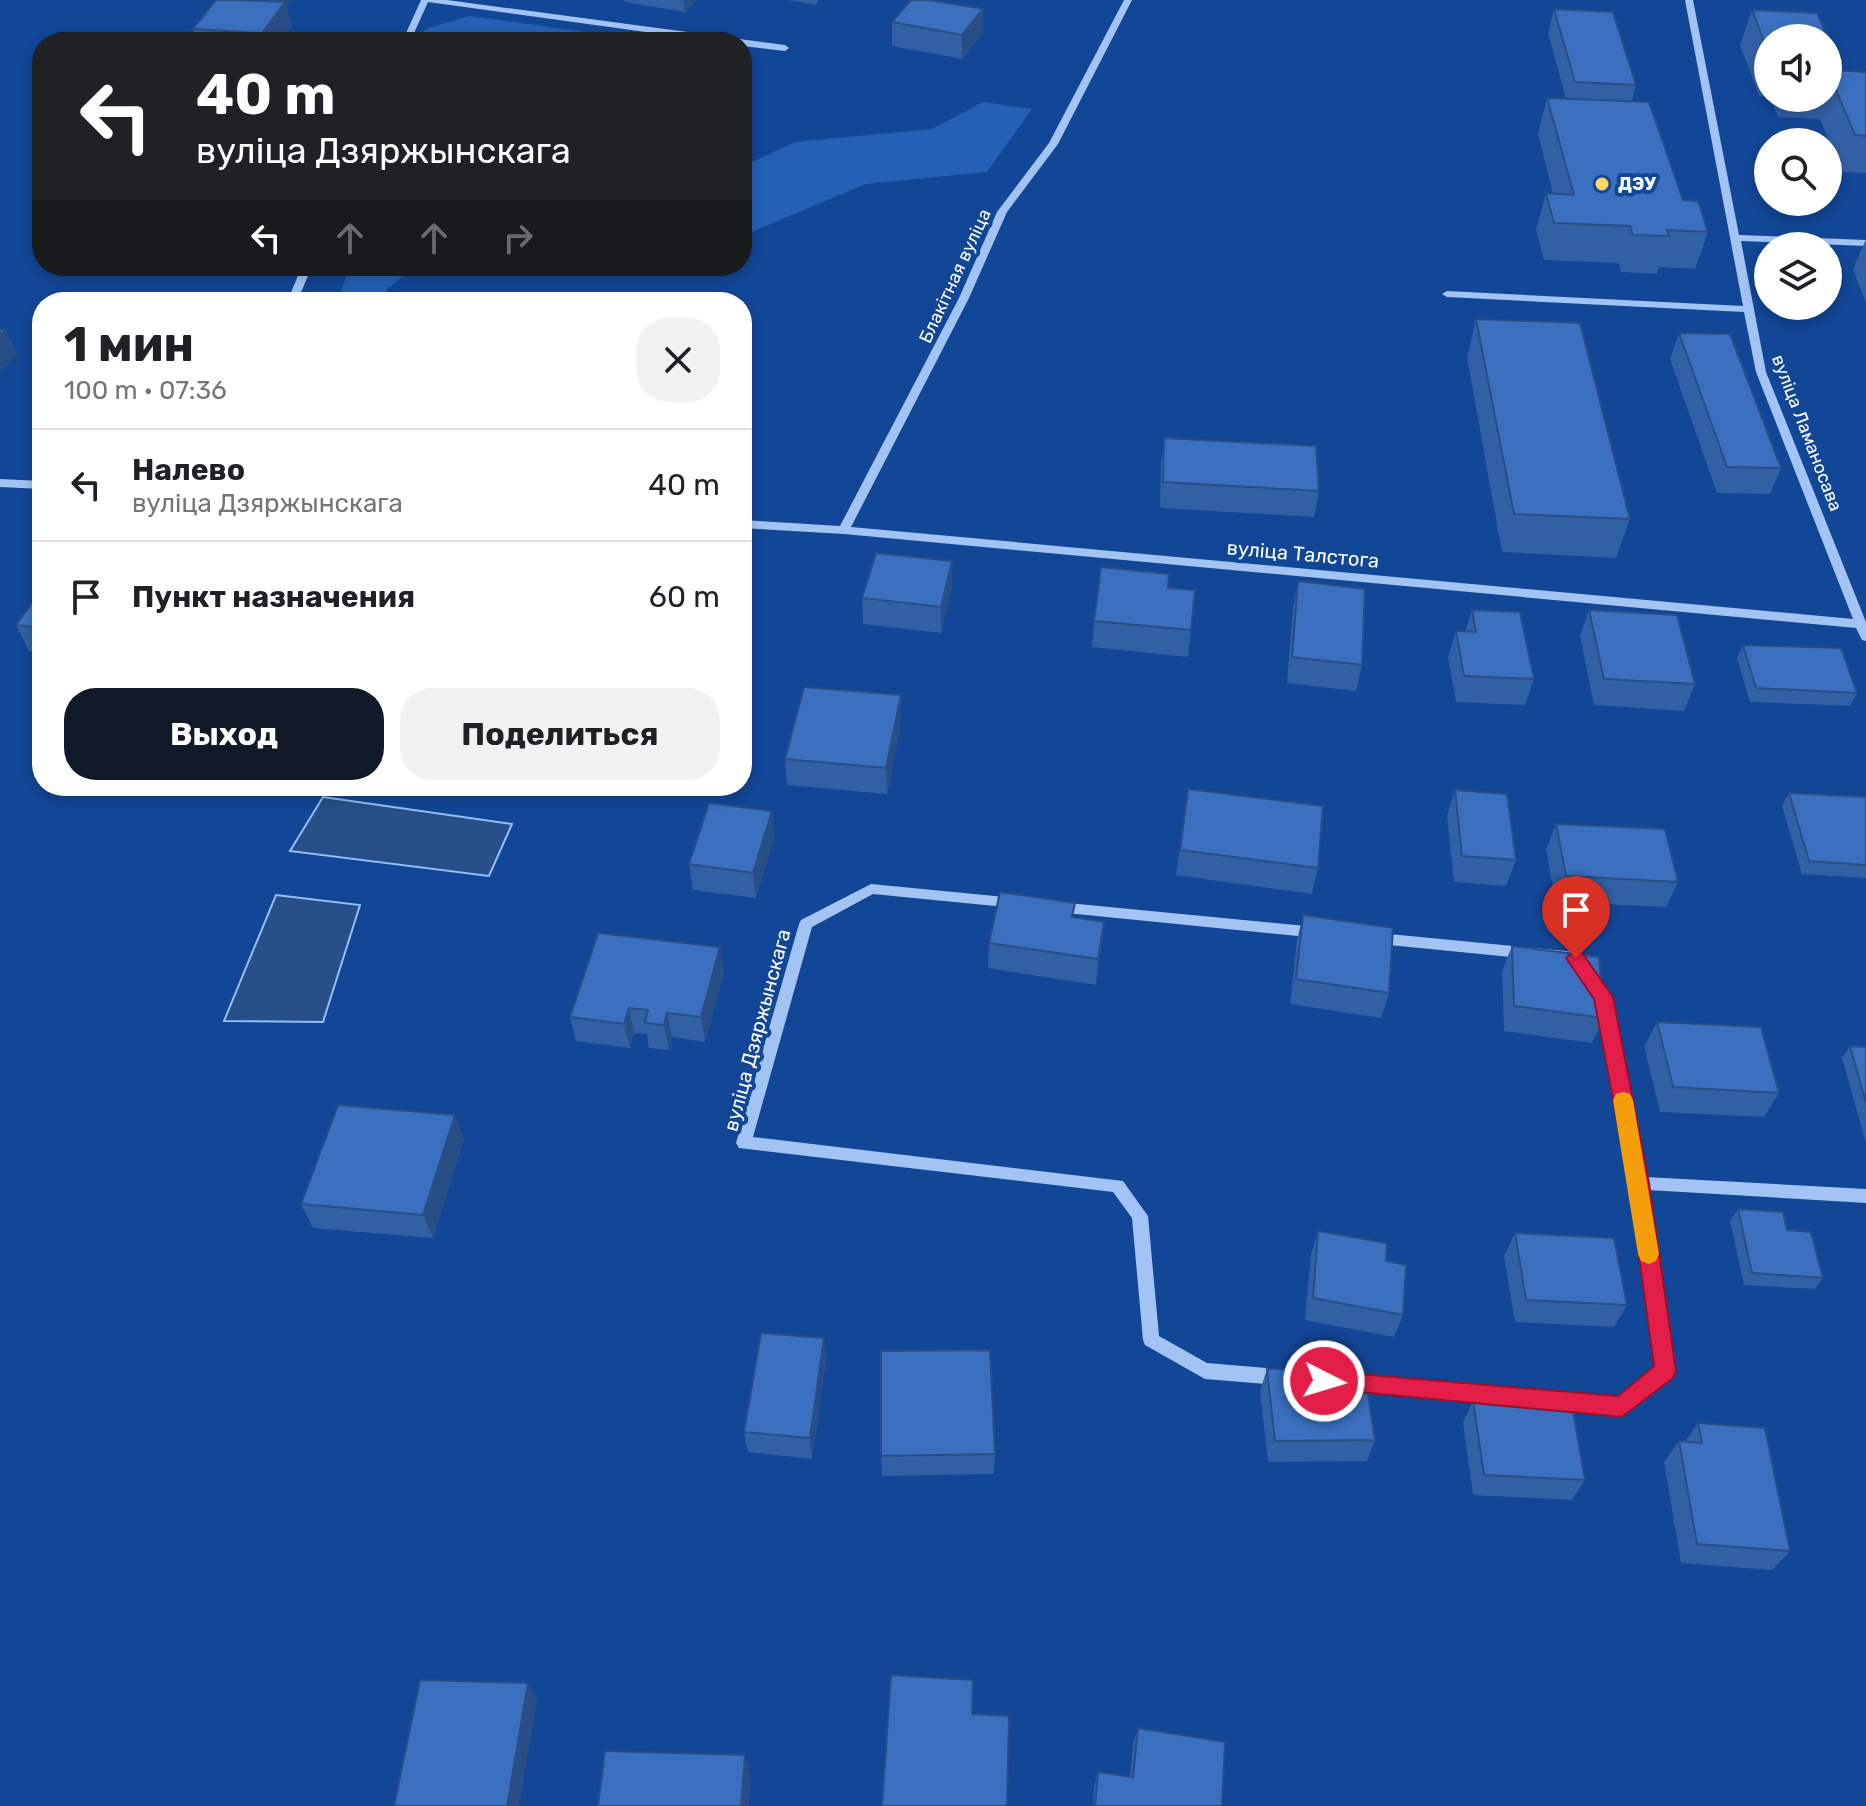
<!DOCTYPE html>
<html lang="ru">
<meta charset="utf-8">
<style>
:root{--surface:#fff;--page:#f2f2f2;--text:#202124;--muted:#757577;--line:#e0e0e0;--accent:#111827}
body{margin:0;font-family:Rubik,sans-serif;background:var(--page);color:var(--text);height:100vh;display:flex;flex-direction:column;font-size:30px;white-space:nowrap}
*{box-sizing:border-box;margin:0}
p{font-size:26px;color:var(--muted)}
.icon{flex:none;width:44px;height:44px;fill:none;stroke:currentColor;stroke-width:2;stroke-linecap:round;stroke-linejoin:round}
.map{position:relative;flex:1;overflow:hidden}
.side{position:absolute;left:32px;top:292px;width:720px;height:504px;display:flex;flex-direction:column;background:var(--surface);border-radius:32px;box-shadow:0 4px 12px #0003}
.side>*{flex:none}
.guide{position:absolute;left:32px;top:32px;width:720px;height:244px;border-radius:32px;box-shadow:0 4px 12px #0003;background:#202124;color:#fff;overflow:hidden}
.buttons{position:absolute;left:1754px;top:24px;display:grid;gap:16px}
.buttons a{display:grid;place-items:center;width:88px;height:88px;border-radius:50%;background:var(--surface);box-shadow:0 4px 12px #0003;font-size:40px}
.pin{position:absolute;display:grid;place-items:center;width:68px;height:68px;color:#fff;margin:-82px -34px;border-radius:50% 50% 50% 0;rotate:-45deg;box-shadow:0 0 8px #0007}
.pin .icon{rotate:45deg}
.me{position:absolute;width:88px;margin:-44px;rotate:95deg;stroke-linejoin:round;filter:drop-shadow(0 0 6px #0008)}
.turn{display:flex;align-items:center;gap:28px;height:168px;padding:0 32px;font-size:36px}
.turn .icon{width:104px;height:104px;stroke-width:2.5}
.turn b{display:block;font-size:56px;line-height:68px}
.lanes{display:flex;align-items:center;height:76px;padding:0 32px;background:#0003;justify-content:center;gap:40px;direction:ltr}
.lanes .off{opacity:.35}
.round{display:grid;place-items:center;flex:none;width:84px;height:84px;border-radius:32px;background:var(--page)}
.head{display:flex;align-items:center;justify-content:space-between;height:136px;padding:0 32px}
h1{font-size:48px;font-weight:700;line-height:60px}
.action{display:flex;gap:16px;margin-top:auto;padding:16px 32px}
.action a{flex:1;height:92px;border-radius:32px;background:var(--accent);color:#fff;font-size:32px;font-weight:700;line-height:92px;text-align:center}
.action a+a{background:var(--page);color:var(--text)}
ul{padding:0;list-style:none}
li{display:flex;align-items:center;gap:24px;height:112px;padding:0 32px;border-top:2px solid var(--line)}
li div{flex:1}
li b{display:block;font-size:30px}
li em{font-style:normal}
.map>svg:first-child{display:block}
.green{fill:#2460b6}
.water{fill:#284f8a;stroke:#93bef7;stroke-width:2}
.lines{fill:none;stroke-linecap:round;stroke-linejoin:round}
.minor{fill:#a2c3f3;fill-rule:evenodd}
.wall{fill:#3260a4}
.shaded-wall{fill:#294e86}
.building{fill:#3a70bf;stroke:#294e86;stroke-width:2}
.route{fill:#e11d48;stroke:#92132f;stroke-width:2}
.slow{fill:#f59e0b}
.poi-dot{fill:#ffd864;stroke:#124696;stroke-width:3}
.labels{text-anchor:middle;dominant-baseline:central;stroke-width:8;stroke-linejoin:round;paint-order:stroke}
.far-poi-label{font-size:18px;font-weight:bold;fill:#fff;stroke:#124696;text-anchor:start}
.far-street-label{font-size:18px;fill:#fff;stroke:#124696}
.street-label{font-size:20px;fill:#fff;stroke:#124696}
</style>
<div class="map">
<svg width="1866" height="1806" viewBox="0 0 1866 1806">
<rect width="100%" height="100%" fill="#124696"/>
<path class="green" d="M469,16L586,32L612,42H451L418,35L428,28Z
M983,102L1032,109L987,172L866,184L742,236V167L795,142L932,129Z
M350,266H416L386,290L396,302H337Z"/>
<path class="water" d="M323,797L512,824L489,876L290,851Z
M276,895L360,905L323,1022L224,1021Z"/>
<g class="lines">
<path class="minor" d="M421,0H447L785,45L789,48L785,51L742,46V42H718L428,2L410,42H402Z
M1124,0H1132L1058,144L1007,212L969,298L851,527L1853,619L1756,372L1744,312L1447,297L1442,294L1447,291L1743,306L1685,0H1693L1739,235L1866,240V246L1741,241L1766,372L1866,622V641L1862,640L1856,628L844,534L742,528V520L840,526L959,298L997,212L1049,143Z
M302,266H312L297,302H287Z
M0,479L42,481V489L0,487Z
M871,884L1576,952L1581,954L1611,997L1646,1177L1866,1189V1203L1648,1190L1673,1371L1671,1377L1628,1412L1622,1414L1205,1379L1145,1345L1143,1340L1132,1218L1113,1192L739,1148L736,1143L799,924L801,920ZM873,894L1572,963L1597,999L1631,1183L1656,1368L1619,1398L1207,1363L1159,1336L1148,1216L1123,1181L753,1137L812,927Z"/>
</g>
<path class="wall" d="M216,0H293L286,5L292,26L280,42H197L193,29Z
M624,0H696L685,12L625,2Z
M788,0H819L815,5Z
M1554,9L1636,85L1632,101L1683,200L1708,232L1695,269L1659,267L1657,274L1621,272L1619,263L1544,260L1536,230L1546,193L1553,194L1538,134L1547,98L1566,99L1548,33Z
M1752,10L1768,38V97L1759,96L1740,45Z
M892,22L983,33L962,59L892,46Z
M1828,39L1839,64L1837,70L1866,72V173L1841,172L1820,119L1778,117L1771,98H1828Z
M1866,239V303L1853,269Z
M1476,319L1630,519L1616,558L1502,552L1467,357Z
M1679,333L1781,468L1770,494L1717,493L1670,359Z
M1164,438L1319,491L1314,517L1160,508L1161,464Z
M1298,581L1362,665L1356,691L1287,683L1293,608Z
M952,587L941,633L863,624L862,598Z
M1168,588L1191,630L1188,657L1092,647L1094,621Z
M42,590V653L29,651L16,625Z
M1472,610L1534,679L1525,705L1456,702L1448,657L1456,631L1465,632Z
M1589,610L1695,684L1684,711L1594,705L1580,636Z
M1743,645L1857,693L1850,706L1750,702L1737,658Z
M901,695V722L887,794L787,785L785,759Z
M1188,789L1318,868L1312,894L1176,875Z
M1455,790L1516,860L1506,886L1454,882L1447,816Z
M1789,793L1866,797V878L1802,874L1782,806Z
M772,811L774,837L756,898L693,890L689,864Z
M1556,824L1678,882L1666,907L1556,902L1546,850Z
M1303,915L1389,993L1381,1018L1290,1004L1297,940Z
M1104,922L1096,985L988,968L989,943Z
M1512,946L1604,1018L1592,1043L1504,1031L1502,971Z
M724,972L705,1042L672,1037L669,1050L649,1048L647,1034L634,1033L630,1048L576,1041L570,1017Z
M1657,1022L1779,1093L1764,1117L1660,1112L1644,1046Z
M1850,1046L1866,1047V1143L1842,1058Z
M464,1139L433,1238L313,1228L301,1204Z
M1738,1209L1787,1230L1823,1278L1815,1289L1744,1285L1730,1221Z
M1318,1231L1386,1261L1403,1315L1394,1337L1305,1320L1311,1254Z
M1515,1233L1627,1305L1614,1327L1515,1322L1504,1256Z
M824,1338L826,1360L812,1459L748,1452L744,1432Z
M1267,1369L1375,1440L1367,1461L1268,1462L1260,1391Z
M1473,1401L1585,1480L1572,1500L1473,1495L1463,1422Z
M1698,1423L1790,1551L1772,1570L1681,1563L1664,1462L1679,1441L1685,1442Z
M995,1454L994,1474L882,1476L881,1456Z
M1138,1728L1222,1806H1093L1094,1787L1098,1772L1130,1777L1133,1744Z"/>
<path class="shaded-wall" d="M275,0H293L286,5L292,26L280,42H265L262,33L278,12Z
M683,0H696L685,12Z
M983,9V33L962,59V35Z
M6,330L18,356L0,371V336Z
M952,561V587L941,633V607Z
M901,695V722L887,794L886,768Z
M772,811L774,837L756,898L753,873Z
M1104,922L1102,947L1096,985L1098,959Z
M720,947L724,972L705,1042L701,1017Z
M629,1008L634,1033L630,1048L624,1024Z
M667,1013L672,1037L669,1050L664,1025Z
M455,1115L464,1139L433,1238L423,1215Z
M824,1338L826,1360L812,1459L810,1438Z
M528,1683L537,1700L519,1806H507Z
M745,1755L751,1778L749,1806H741Z"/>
<path class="building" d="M216,0H240L285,2L262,33L193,29Z
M911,0H930L983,9L962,35L892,22Z
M1554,9L1613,12L1636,85L1575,82Z
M1752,10L1817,13L1828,38H1768V52Z
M1828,39L1839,64H1828Z
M1828,65L1830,70L1866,72V136L1855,135L1833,83H1828Z
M1547,98L1649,102L1683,200L1698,201L1708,232L1667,230L1669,236L1633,235L1630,226L1554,223L1546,193L1574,195Z
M1476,319L1580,323L1630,519L1514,514Z
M0,329L6,330L0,336Z
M1679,333L1730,334L1781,468L1727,467Z
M1164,438L1316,446L1319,491L1163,482Z
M876,553L952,561L941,607L862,598Z
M1101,567L1169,574L1168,588L1195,590L1191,630L1094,621Z
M1298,581L1365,589L1362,665L1292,657Z
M42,590V628L16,625Z
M1472,610L1520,612L1534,679L1464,676L1456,631L1476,632Z
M1589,610L1677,615L1695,684L1604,679Z
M1743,645L1841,648L1857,693L1756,688Z
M804,687L901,695L886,768L785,759Z
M1188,789L1323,806L1318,868L1180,850Z
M1455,790L1507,794L1516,860L1462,856Z
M1789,793L1866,797V865L1809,861Z
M709,803L772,811L753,873L689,864Z
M1556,824L1665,829L1678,882L1566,876Z
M1000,892L1075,903L1072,917L1104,922L1098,959L989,943Z
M1303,915L1393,928L1389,993L1296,979Z
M598,933L720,947L701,1017L667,1013L664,1025L645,1023L648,1010L629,1008L624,1024L570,1017Z
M1512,946L1599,957L1604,1018L1514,1006Z
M1657,1022L1761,1027L1779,1093L1673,1087Z
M1850,1046L1866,1047V1103Z
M338,1105L455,1115L423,1215L301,1204Z
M1738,1209L1783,1212L1787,1230L1811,1232L1823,1278L1752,1273Z
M1318,1231L1387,1243L1386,1261L1406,1265L1403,1315L1313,1298Z
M1515,1233L1614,1238L1627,1305L1526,1300Z
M761,1333L824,1338L810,1438L744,1432Z
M990,1350L995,1454L881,1456V1351Z
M1267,1369H1364L1375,1440L1275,1441Z
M1473,1401L1572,1405L1585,1480L1484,1475Z
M1698,1423L1765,1428L1790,1551L1697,1544L1679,1441L1702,1443Z
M891,1675L973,1680L972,1714L1009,1716L1007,1806H882Z
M420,1680L528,1683L507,1806H394Z
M1138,1728L1225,1742L1222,1806H1095L1098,1772L1133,1777Z
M605,1751L745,1755L741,1806H598Z"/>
<path class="route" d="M1576,950L1582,953L1613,997L1649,1183L1676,1371L1673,1378L1622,1417L1316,1388L1313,1381L1316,1374L1324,1371L1618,1396L1654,1366L1629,1183L1594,999L1566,958Z"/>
<path class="slow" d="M1623,1092L1630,1094L1633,1100L1659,1254L1656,1261L1649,1264L1641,1261L1638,1254L1613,1100L1616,1094Z"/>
<circle class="poi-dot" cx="1602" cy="184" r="8"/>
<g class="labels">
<g class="far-poi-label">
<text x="1618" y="184">ДЭУ</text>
</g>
<g class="far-street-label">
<text transform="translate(955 276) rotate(-65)">Блакітная вуліца</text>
<text transform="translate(1807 433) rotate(69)">вуліца Ламаносава</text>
</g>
<g class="street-label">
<text transform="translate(1303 554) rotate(5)">вуліца Талстога</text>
<text transform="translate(757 1030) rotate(-75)">вуліца Дзяржынскага</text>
</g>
</g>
</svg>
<div class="buttons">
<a><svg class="icon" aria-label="sound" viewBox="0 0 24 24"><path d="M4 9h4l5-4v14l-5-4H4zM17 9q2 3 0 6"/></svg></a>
<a><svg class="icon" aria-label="search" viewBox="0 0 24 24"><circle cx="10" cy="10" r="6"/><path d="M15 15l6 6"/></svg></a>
<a><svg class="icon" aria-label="layers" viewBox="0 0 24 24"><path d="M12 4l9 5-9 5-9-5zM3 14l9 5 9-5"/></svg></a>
</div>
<div class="pin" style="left:1576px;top:958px;background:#d93025"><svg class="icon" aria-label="arrive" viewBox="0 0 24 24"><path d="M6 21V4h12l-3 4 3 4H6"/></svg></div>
<svg class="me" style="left:1324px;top:1381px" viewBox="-20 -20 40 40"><circle r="17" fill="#e11d48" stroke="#fff" stroke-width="3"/><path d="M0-11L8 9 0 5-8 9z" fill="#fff"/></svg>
<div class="guide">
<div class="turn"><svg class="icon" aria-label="left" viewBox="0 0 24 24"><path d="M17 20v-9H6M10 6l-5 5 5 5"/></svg><div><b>40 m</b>вуліца Дзяржынскага</div></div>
<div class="lanes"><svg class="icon" aria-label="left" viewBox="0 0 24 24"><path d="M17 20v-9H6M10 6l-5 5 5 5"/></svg><svg class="icon off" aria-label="ahead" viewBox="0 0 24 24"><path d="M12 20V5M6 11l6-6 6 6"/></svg><svg class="icon off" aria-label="ahead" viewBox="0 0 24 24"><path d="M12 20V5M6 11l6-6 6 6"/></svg><svg class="icon off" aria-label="right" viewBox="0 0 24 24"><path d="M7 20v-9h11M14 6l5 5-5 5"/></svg></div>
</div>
<section class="side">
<div class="head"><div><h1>1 мин</h1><p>100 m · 07:36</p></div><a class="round"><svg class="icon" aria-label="close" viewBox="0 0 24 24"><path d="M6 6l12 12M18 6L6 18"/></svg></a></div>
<ul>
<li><svg class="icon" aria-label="left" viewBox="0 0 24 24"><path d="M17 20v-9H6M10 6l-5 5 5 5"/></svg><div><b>Налево</b><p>вуліца Дзяржынскага</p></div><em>40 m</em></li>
<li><svg class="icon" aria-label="arrive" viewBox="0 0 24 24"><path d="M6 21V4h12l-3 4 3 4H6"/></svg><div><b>Пункт назначения</b></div><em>60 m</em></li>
</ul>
<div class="action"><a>Выход</a><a>Поделиться</a></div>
</section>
</div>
